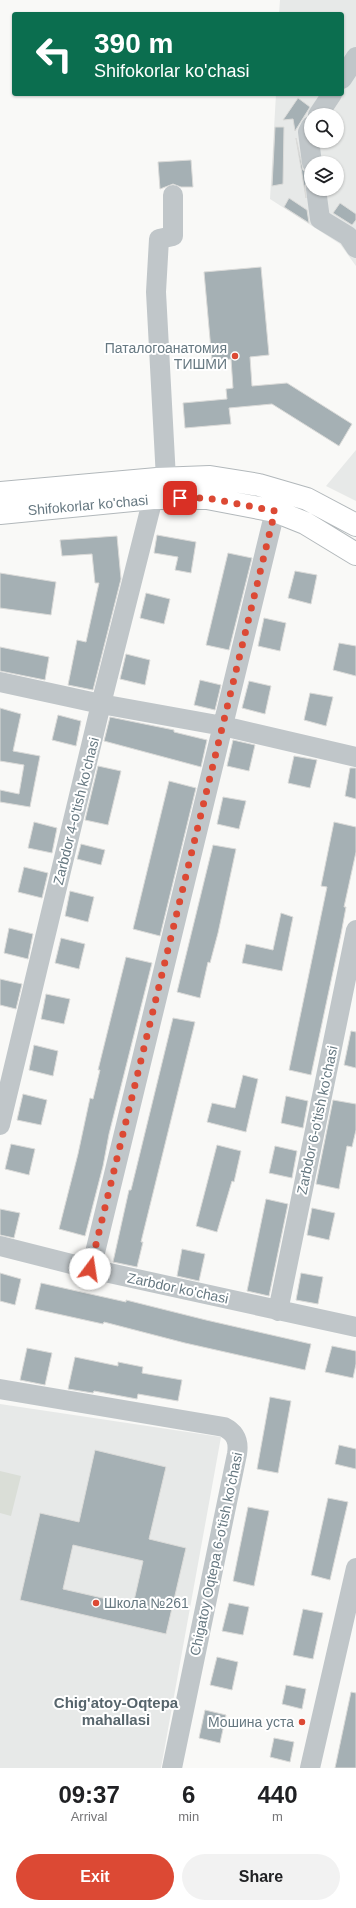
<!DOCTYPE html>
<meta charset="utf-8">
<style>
:root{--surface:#fff;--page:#f2f2f2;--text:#202124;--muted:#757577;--accent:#dc4934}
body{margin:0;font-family:Helvetica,sans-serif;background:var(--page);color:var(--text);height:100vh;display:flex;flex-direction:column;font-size:15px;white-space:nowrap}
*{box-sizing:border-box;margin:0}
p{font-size:13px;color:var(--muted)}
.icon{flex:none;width:22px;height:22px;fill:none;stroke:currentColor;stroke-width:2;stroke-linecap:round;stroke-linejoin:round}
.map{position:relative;height:1768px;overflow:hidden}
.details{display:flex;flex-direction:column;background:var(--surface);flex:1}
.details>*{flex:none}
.hud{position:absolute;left:12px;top:12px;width:332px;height:84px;border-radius:4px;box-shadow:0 1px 3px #0004;background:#0b6e4f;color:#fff;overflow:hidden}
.buttons{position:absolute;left:304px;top:108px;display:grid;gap:8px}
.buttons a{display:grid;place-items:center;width:40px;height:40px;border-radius:50%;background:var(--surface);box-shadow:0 1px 3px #0004;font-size:20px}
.pin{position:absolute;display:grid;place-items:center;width:34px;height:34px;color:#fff;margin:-17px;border-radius:8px;box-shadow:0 2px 6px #0006}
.me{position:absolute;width:44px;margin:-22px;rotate:14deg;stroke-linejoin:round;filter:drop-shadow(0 0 3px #0008)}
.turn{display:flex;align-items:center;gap:14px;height:84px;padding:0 16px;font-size:18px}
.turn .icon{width:52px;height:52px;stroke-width:2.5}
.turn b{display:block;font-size:28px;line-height:34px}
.eta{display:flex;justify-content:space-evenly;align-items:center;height:68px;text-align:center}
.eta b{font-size:24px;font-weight:700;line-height:28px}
.cta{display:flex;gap:8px;margin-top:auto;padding:8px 16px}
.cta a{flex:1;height:46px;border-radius:24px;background:var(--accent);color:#fff;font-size:16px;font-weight:700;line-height:46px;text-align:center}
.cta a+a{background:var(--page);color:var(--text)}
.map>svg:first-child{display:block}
.built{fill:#e7e9e8;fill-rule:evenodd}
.green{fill:#daded7}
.building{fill:#a5b0b4;stroke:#dbdbd9;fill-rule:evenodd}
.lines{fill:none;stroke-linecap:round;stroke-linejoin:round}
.major-casing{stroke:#b2b8bb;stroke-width:24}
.minor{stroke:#c0c6c9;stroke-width:20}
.major{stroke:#fff;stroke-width:22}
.route{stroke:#dc4934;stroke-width:7;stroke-dasharray:0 12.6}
.poi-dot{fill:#dc4934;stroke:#fff;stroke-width:1.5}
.labels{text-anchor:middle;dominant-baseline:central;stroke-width:4;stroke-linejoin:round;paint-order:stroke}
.poi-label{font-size:14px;fill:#667881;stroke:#fff;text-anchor:end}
.street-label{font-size:14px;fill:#667881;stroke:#fff}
.neighbourhood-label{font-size:15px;font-weight:bold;fill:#57656c;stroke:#fff}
</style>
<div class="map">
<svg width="356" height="1768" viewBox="0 0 356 1768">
<rect width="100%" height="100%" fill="#f9f9f7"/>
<path class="built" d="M280,0H356V266L340,244L270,199L276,94H342V14H279ZM311,115H337V141H311ZM311,163H337V189H311Z
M356,450V501L326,486Z
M0,1404L221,1437L161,1768H0Z"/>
<path class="green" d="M0,1471L21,1476L11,1516L0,1513Z"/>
<path class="building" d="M298,98L310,107L295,131L293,119L283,120Z
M275,127H284L283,184L272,186Z
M296,138L303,170L311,174V179L305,185L306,198Z
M191,160L193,187H181L173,184L160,189L158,162Z
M289,198L307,210L309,223L284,207Z
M340,203L356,214V220L352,225L333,213Z
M261,267L269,355L250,357L252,386L287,383L352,424L339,446L272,404L229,408L231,424L185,428L183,403L227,399L226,389L233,388L231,359L212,361L204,272Z
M157,535L196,542L191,573L175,570L178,557L154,553Z
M117,536L121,579L93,690L68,685L77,640L86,642L99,583H95L92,554L62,556L60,540Z
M228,553L252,558L229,650L206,645Z
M295,571L317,575L311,604L288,598Z
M0,573L56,582L51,615L0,608Z
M146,593L170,599L164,624L140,618Z
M264,618L286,623L280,651L258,646Z
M339,643L356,646V676L333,670Z
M0,647L49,657L45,680L0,671Z
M126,654L150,660L145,685L120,679Z
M200,680L221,685L215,710L194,705Z
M249,681L271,686L265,714L242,708Z
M310,693L333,697L326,726L304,720Z
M0,708L21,714L13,751L40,756L30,807L0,802V790L19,794L24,765L0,761Z
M58,715L81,721L76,746L52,740Z
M110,717L174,730V732L207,740L201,767L104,741Z
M233,740L255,745L249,771L227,766Z
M294,756L317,760L310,788L288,783Z
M98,766L121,771L108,825L85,820Z
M350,768H356V799L345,796Z
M169,781L196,788L160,936L133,929Z
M223,797L246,801L239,829L217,824Z
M34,822L57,828L52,853L28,848Z
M334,822L356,827V852L344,907H346L341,934L311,1075L289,1070L327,887L321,886Z
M81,844L105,850L101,865L77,859Z
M213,845L236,849L218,933L210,963L208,962L200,998L177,992Z
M24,867L48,873L42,898L18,892Z
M70,891L94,897L88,922L65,916Z
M281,913L293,917L282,971L242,963L246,944L273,950Z
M9,928L33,934L28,959L4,953Z
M61,938L85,944L79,969L55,963Z
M126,957L152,963L109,1134L103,1166L85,1236L59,1229L78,1154L90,1098L93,1099L100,1070H98Z
M0,979L22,984L16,1009L0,1005Z
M46,994L70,999L64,1024L41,1019Z
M173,1018L195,1022L141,1242H143L137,1267L113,1262L129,1190H131Z
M351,1031L356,1032V1068L344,1065Z
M34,1045L58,1051L53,1076L29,1070Z
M243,1075L258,1079L246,1132L207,1122L212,1103L235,1108Z
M23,1094L47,1100L41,1125L17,1120Z
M286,1096L308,1101L303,1128L281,1123Z
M333,1100L356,1104V1130L352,1147L347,1146L339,1189L316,1184Z
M11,1144L35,1149L29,1175L5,1169Z
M217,1145L241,1151L234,1182L232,1181L217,1232L196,1226Z
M275,1146L297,1151L292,1178L269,1173Z
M266,1199L288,1204L269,1296L247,1291Z
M312,1208L335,1213L329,1240L307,1235Z
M0,1209L20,1213L14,1238L0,1235Z
M182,1249L205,1254L199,1281L177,1276Z
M0,1273L21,1279L15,1305L0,1301Z
M301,1273L323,1277L318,1304L296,1300Z
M41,1283L126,1302V1300L206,1320L311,1344L305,1370L185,1343L104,1322L103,1324L35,1309Z
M332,1346L356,1351V1364L353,1378L325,1372Z
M27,1348L52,1353L45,1385L20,1380Z
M75,1357L118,1366V1362L143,1367L142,1373L182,1380L178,1401L138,1394L137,1399L94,1391L93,1393L68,1389Z
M270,1397L291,1401L278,1473L257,1469Z
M339,1445L356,1449V1469L335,1464Z
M95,1450L166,1467L149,1539L186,1548L166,1634L20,1600L40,1513L79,1522ZM73,1545L143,1561L133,1605L63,1589Z
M328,1498L348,1502L330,1580L311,1575Z
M248,1507L269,1511L254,1586L233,1581Z
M229,1603L249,1607L243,1635L222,1631Z
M303,1609L323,1613L313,1659L293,1655Z
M217,1657L238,1662L232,1690L210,1685Z
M286,1685L306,1689L302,1709L282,1704Z
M351,1692L356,1693V1768H335Z
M205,1710L226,1715L220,1743L199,1738Z
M274,1738L294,1742L290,1762L270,1757Z"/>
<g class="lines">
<g class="major-casing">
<path id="major" d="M0,493L157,479L210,477L259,485L307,499L356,525
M0,513L153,498H207L275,511L305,523L356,554"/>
</g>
<path class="minor" d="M342,79L356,57
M318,115L332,94
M311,126L308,132L312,163
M316,189L320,219L348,236L356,248
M166,479L156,292L159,239L173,236V195
M0,682L101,704L223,726L356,757
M0,1125L101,704L153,498
M0,1246L91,1269L356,1327
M91,1269L275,511
M278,1311L356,930
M0,1389L224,1427C236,1433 239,1442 237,1454L172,1768
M310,1768L356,1568"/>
<use href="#major" class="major"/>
</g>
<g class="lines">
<path class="route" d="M90,1269L275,511L207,498H180"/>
</g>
<g class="poi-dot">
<circle cx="235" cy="356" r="4"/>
<circle cx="96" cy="1603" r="4"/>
<circle cx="302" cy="1722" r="4"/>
</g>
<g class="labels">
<g class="poi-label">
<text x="227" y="348">Паталогоанатомия<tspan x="227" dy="16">ТИШМИ</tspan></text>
<text x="104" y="1603" text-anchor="start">Школа №261</text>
<text x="294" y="1722">Мошина уста</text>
</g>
<g class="street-label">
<text transform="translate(88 505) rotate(-5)">Shifokorlar ko'chasi</text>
<text transform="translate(76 811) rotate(-76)">Zarbdor 4-o'tish ko'chasi</text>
<text transform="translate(317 1120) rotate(-78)">Zarbdor 6-o'tish ko'chasi</text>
<text transform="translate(178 1288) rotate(12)">Zarbdor ko'chasi</text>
<text transform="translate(216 1554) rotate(-78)">Chigatoy Oqtepa 6-o'tish ko'chasi</text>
</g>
<g class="neighbourhood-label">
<text x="116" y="1702">Chig'atoy-Oqtepa<tspan x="116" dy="17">mahallasi</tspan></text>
</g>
</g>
</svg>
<div class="buttons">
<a><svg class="icon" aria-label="search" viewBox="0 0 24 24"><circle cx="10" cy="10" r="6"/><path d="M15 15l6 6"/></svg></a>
<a><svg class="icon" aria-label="layers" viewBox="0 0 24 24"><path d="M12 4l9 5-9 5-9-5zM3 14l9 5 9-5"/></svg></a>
</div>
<div class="pin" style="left:180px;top:498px;background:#d93025"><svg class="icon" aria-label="arrive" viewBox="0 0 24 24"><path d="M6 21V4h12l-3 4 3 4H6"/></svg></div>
<svg class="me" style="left:90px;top:1269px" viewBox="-20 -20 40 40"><circle r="19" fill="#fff"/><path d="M0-13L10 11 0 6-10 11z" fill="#dc4934"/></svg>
<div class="hud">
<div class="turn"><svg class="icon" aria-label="left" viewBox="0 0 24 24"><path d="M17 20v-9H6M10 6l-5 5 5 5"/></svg><div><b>390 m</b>Shifokorlar ko'chasi</div></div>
</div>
</div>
<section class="details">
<div class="eta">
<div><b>09:37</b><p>Arrival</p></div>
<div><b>6</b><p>min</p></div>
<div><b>440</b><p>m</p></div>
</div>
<div class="cta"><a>Exit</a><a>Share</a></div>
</section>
